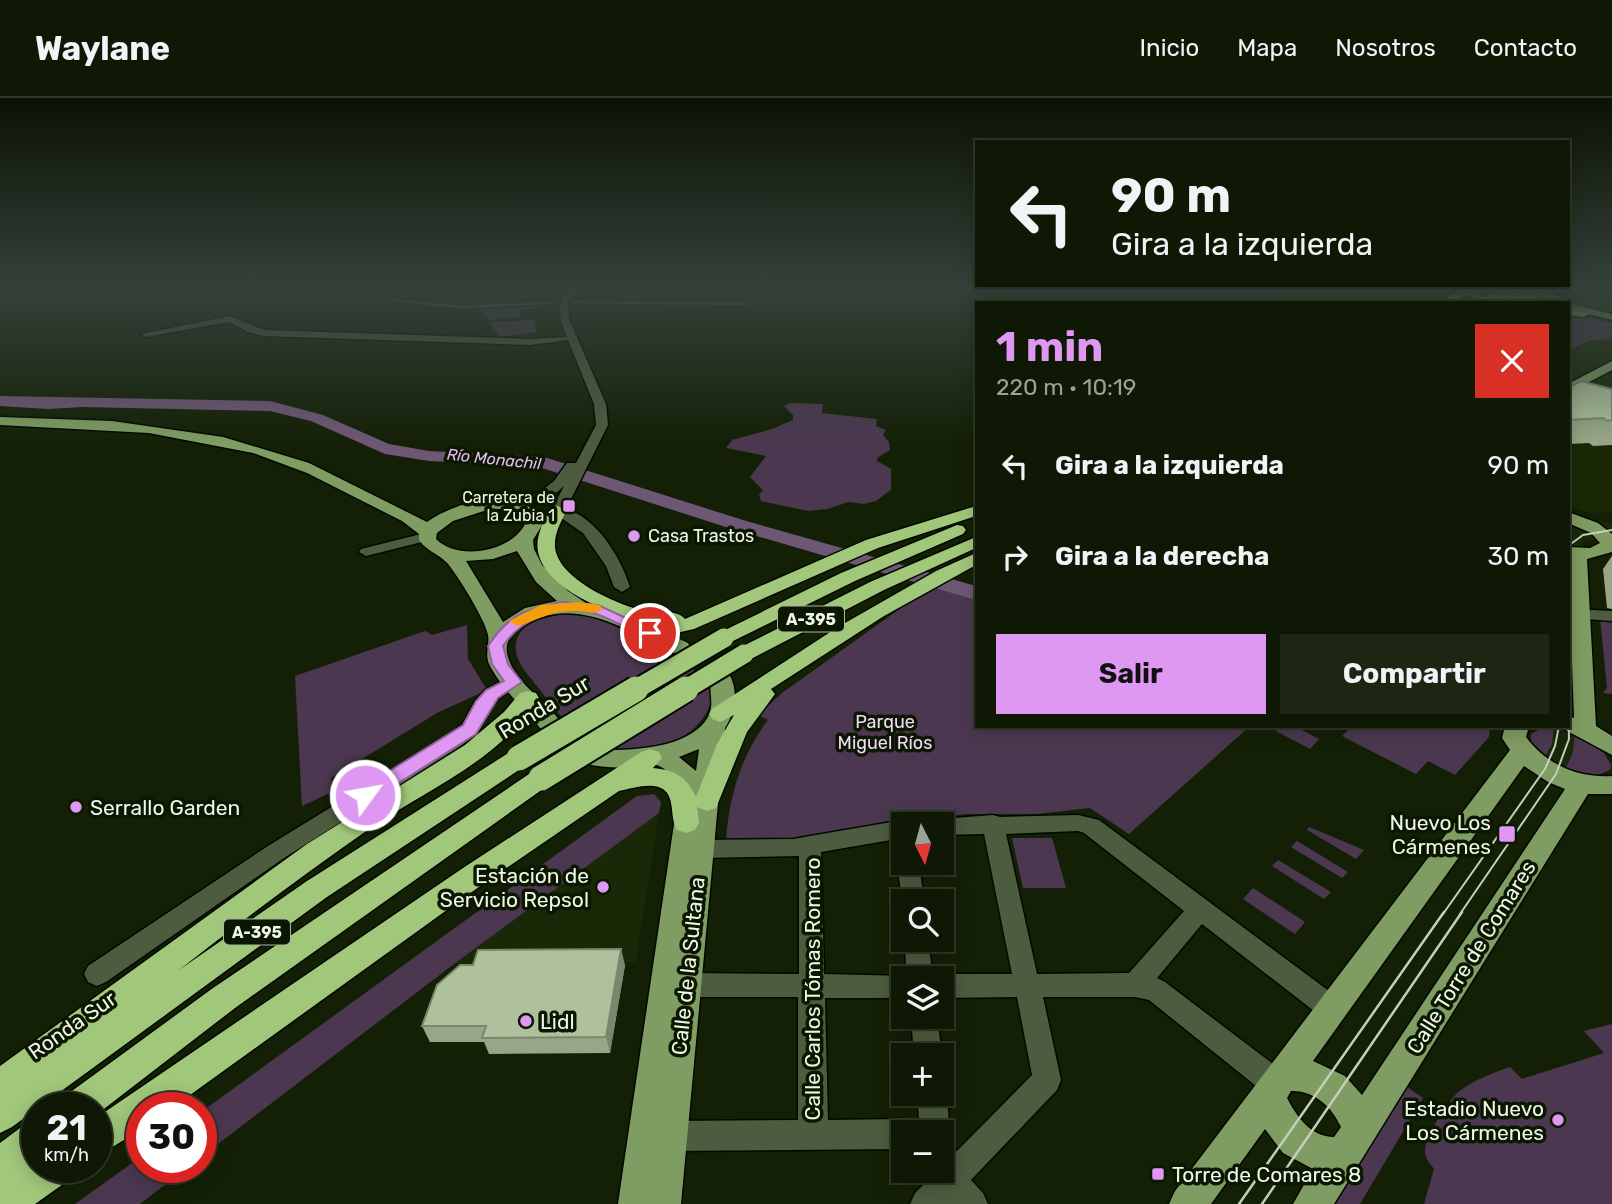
<!DOCTYPE html>
<html lang="es">
<meta charset="utf-8">
<style>
:root{--surface:#0f1804;--page:#1d2513;--text:#f1f3f6;--muted:#9ba09a;--line:#2f3726;--accent:#de98f2}
body{margin:0;font-family:Rubik,sans-serif;background:var(--page);color:var(--text);height:100vh;display:flex;flex-direction:column;font-size:26px;white-space:nowrap}
*{box-sizing:border-box;margin:0}
p{font-size:23px;color:var(--muted)}
.icon{flex:none;width:38px;height:38px;fill:none;stroke:currentColor;stroke-width:2;stroke-linecap:round;stroke-linejoin:round}
.map{position:relative;flex:1;overflow:hidden}
.panel{position:absolute;left:975px;top:203px;width:595px;height:427px;display:flex;flex-direction:column;background:var(--surface);border-radius:0px;box-shadow:0 4px 18px #0003,0 0 0 2px var(--line)}
.panel>*{flex:none}
.banner{position:absolute;left:975px;top:42px;width:595px;height:147px;border-radius:0px;box-shadow:0 4px 18px #0003,0 0 0 2px var(--line);background:#0f1804;color:var(--text);overflow:hidden}
.needle{width:46px;rotate:174deg}
.fabs{position:absolute;left:891px;top:714px;display:grid;gap:14px}
.fabs a{display:grid;place-items:center;width:63px;height:63px;border-radius:0px;background:var(--surface);box-shadow:0 4px 18px #0003,0 0 0 2px var(--line);font-size:35px}
.speed{position:absolute;left:21px;top:994px;display:flex;gap:14px;font-size:35px;font-weight:700;text-align:center}
.speed>*{display:grid;place-content:center;width:91px;height:91px;border-radius:50%;background:var(--surface);box-shadow:0 4px 18px #0003,0 0 0 2px var(--line);line-height:1}
.speed small{font-size:18px;font-weight:400}
.speed .limit{border:10px solid #d22;background:#fff;color:#111}
.pin{position:absolute;display:grid;place-items:center;width:60px;height:60px;color:#fff;margin:-30px;border:4px solid #fff;border-radius:50%;box-shadow:0 2px 7px #0007}
.me{position:absolute;width:77px;margin:-38px;rotate:58deg;stroke-linejoin:round;filter:drop-shadow(0 0 5px #0008)}
.turn{display:flex;align-items:center;gap:24px;height:147px;padding:0 21px;font-size:32px}
.turn .icon{width:91px;height:91px;stroke-width:2.5}
.turn b{display:block;font-size:49px;line-height:60px}
.round{display:grid;place-items:center;flex:none;width:74px;height:74px;border-radius:0px;background:var(--page)}
.headline{display:flex;align-items:center;justify-content:space-between;height:119px;padding:0 21px}
h1{font-size:42px;font-weight:700;line-height:52px;color:var(--accent)}
.action{display:flex;gap:14px;margin-top:auto;padding:14px 21px}
.action a{flex:1;height:80px;border-radius:0px;background:var(--accent);color:#111;font-size:28px;font-weight:700;line-height:80px;text-align:center}
.action a+a{background:var(--page);color:var(--text)}
ul{padding:0;list-style:none}
li{display:flex;align-items:center;gap:21px;height:91px;padding:0 21px}
li div{flex:1}
li b{display:block;font-size:26px}
li em{font-style:normal}
header{display:flex;align-items:center;gap:42px;box-sizing:border-box;height:98px;padding:0 35px;background:var(--surface);border-bottom:2px solid var(--line)}
header strong{font-size:33px}
nav{display:flex;gap:38px;margin-inline-start:auto;font-size:24px}
.map>svg:first-child{display:block}
.built{fill:#192806}
.green{fill:#4b3850}
.lines{fill:none;stroke-linecap:round;stroke-linejoin:round}
.stream{stroke:#6e5775;stroke-width:2.5}
.river{fill:#6e5775;fill-rule:evenodd}
.minor-casing{stroke:#020900;stroke-width:3}
.major-casing{stroke:#020900;stroke-width:3}
.highway-casing{stroke:#020900;stroke-width:3}
.minor{fill:#4d5c3f;fill-rule:evenodd}
.major{fill:#7f9c62;fill-rule:evenodd}
.highway{fill:#a1c77a;fill-rule:evenodd}
.tram-far1{stroke:#c5cebb;stroke-width:2}
.tram{stroke:#c5cebb;stroke-width:2.5}
.highway-bridge-far2-casing{stroke:#020900;stroke-width:13;stroke-linecap:butt}
.highway-bridge-far1-casing{stroke:#020900;stroke-width:23;stroke-linecap:butt}
.highway-bridge-casing{stroke:#020900;stroke-width:29;stroke-linecap:butt}
.highway-bridge-far2{stroke:#a1c77a;stroke-width:11}
.highway-bridge-far1{stroke:#a1c77a;stroke-width:19}
.highway-bridge{stroke:#a1c77a;stroke-width:25}
.wall{fill:#96a686}
.shaded-wall{fill:#7a876d}
.building{fill:#aec19c;stroke:#7a876d;stroke-width:2}
.route{fill:#de98f2;stroke:#90639d;stroke-width:2}
.slow{fill:#f59e0b}
.poi-dot{fill:#de98f2;stroke:#0b1701;stroke-width:2.5}
.labels{text-anchor:middle;dominant-baseline:central;stroke-width:7;stroke-linejoin:round;paint-order:stroke}
.far-water-label{font-size:16px;font-style:italic;fill:#e7bef3;stroke:#0b1701}
.far-poi-label{font-size:16px;fill:#eff8e7;stroke:#0b1701;text-anchor:end}
.shield{fill:#0b1701;stroke:#abb4a2;stroke-width:2}
.shield-label{font-size:16px;font-weight:bold;fill:#eff8e7}
.poi-label{font-size:18px;fill:#eff8e7;stroke:#0b1701;text-anchor:start}
.park-label{font-size:18px;fill:#f3dafb;stroke:#0b1701}
.near-street-label{font-size:21px;fill:#eff8e7;stroke:#0b1701}
.near-poi-label{font-size:21px;fill:#eff8e7;stroke:#0b1701;text-anchor:start}
</style>
<header>
<strong>Waylane</strong>
<nav><a>Inicio</a><a>Mapa</a><a>Nosotros</a><a>Contacto</a></nav>
</header>
<div class="map">
<svg width="1612" height="1106" viewBox="0 0 1612 1106">
<rect width="100%" height="100%" fill="#142006"/>
<path class="built" d="M1575,190H1612V413L1591,415L1568,408L1569,207L1565,202Z
M1612,424V436L1583,444L1578,622L1568,620V431Z
M1554,630L1575,635L1573,654L1565,672L1544,661L1549,653Z
M659,715L636,864L454,866Z"/>
<path class="green" d="M545,208L521,212L520,219L490,222L481,211Z
M1568,215L1612,225V241L1590,242L1568,253Z
M535,222L536,234L500,239L489,224Z
M790,305L823,306L822,315L877,321L876,328L886,332L883,337L889,344L890,352L877,360V363L891,371V392L876,403L864,406L848,404L828,411L808,413L761,403L759,397L763,392L750,379L766,358L726,350L732,342L772,331L793,322V317L784,308Z
M939,489L976,499V628H1250L1129,736L1090,710L1036,716H968L912,721L803,742H726C729,699 741,657 768,622L758,617L782,595L908,505Z
M562,516C569,516 577,515 583,517C610,523 701,565 710,590C715,603 707,615 700,624C689,638 670,645 653,649C593,664 574,635 540,592C531,580 513,563 516,546C518,525 545,520 562,516Z
M1600,519L1612,520V596L1603,595L1607,590Z
M467,527L468,561L487,592L437,615L331,680L334,693L302,708L295,578L425,533L432,537Z
M1281,628H1294L1319,641L1310,651L1276,633Z
M1352,628H1490L1489,639L1455,677L1428,663L1416,676L1342,638Z
M1554,630L1552,646L1544,661L1531,646V636L1540,631Z
M1575,635L1604,655L1611,667L1610,672L1598,677L1565,672L1573,654Z
M654,696L661,704L659,715L454,866L201,1059V1014L637,698Z
M1309,729L1364,752L1356,761L1307,732Z
M1012,740H1052L1066,790H1023Z
M1297,743L1348,774L1342,780L1291,749Z
M1278,762L1331,794L1324,801L1272,768Z
M1253,790L1305,824L1295,836L1243,801Z
M1612,926V1106H1424L1434,1071C1430,1065 1424,1060 1425,1052C1426,1038 1449,1000 1461,992C1476,981 1493,975 1510,969L1522,981L1604,955L1584,933Z
M1407,989L1423,1000L1360,1106H1335Z
M142,1058V1069H188L140,1106H75Z"/>
<g class="lines">
<path class="stream" d="M391,202L463,209L549,205
M574,204L745,206"/>
<path class="river" d="M0,298L270,303L323,317L389,346L429,353L544,359L743,422L976,488V502L729,430L536,368L429,363L385,356L311,323L270,313L83,309L48,311L0,308Z"/>
<g class="minor-casing">
<path id="minor" d="M569,190H577L568,203L569,221L606,306L608,327L566,411C597,420 621,460 630,489L622,494L614,489L606,468L583,435L551,413L564,388C549,403 530,407 509,411L502,407L541,393L554,383L567,365H576L596,327L594,306L568,242L530,247L264,238L248,234L229,224L146,239L141,236L230,218L264,232L530,241L567,239C559,220 556,208 569,190Z
M429,434L436,438L434,441L366,458L359,454L361,451Z
M1592,512L1612,513V523L1586,521L1584,517L1586,513Z
M513,578L522,584L499,600L490,610L477,636L459,649L284,760L106,884L97,888L88,884L84,876L88,868L268,748L445,639L462,627L475,603L485,592Z
M993,717L1000,719L1078,717L1099,722L1341,902L1345,911L1341,920L1332,923L1323,920L1202,826L1157,880L1165,884L1286,976L1290,986L1286,996L1276,1000L1266,996L1149,902L1135,899H1043L1061,982L1057,992L971,1082L983,1095L988,1106H910L915,1095L930,1080L927,1073H942V1057L950,1060L1032,977L1017,899L942,900V880H903V900H825L828,1022L903,1021L914,1025L917,1034H903V1051L669,1053L658,1049L654,1038L658,1027L669,1023L798,1022V899H686L677,895L673,887L677,879L686,875L799,876V758L701,760L693,757L690,751L693,745L701,742L793,741L903,722L911,725L903,726V740L821,754L824,876L907,878L904,842H928L933,880L942,876H1012L984,736L942,737V726H932L942,721ZM1078,733L1084,735L1184,813L1129,875L1037,876L1006,736Z
M903,757V765H919L924,803H903V809L897,765Z
M911,919H937L942,957V958L914,957Z
M942,987C948,1003 952,1028 945,1044L942,1046V1034H920L917,996H942Z"/>
</g>
<g class="major-casing">
<path id="major" d="M1465,190H1476L1477,195L1498,205H1483L1469,199Z
M1518,190L1552,194L1566,205C1555,205 1528,195 1518,190Z
M1568,205L1612,216V222L1568,211Z
M1612,263V272L1568,295V286Z
M0,319L112,323L223,339L309,365L427,424C456,403 522,385 544,424L533,442L534,451L542,467L568,493L586,505L626,516L688,545L691,550L688,555H674C625,530 569,494 518,531C509,538 504,548 508,559C516,587 547,602 562,626L558,632L550,634L542,632C524,611 503,592 490,568C484,556 490,548 488,537C485,522 461,483 451,470C443,457 428,455 419,442V436L402,423L307,375L253,355L149,335L0,327ZM487,412C502,410 517,410 526,424C514,453 459,464 436,441L437,435L453,423ZM517,453L536,484L557,503L525,510L503,524L466,463L493,461Z
M1568,414L1598,425L1612,436V454L1587,461L1596,628L1612,638V657L1558,628H1568V618L1574,620L1568,449L1590,450L1600,445L1591,435L1568,425Z
M721,574L729,576C739,592 735,615 725,630L681,1106H618L679,692C677,681 664,667 652,666C647,665 640,668 635,669C618,670 601,670 584,665L581,659L584,653C596,650 606,652 617,652C646,651 692,647 708,619C716,604 706,588 713,576ZM699,651L696,673L679,659Z
M1505,628H1529L1526,639C1547,667 1578,680 1612,678V696H1588L1334,1106H1293L1313,1071L1283,1055L1265,1031L1211,1106H1169L1175,1093L1510,652L1502,640ZM1524,668L1548,684L1565,691L1362,997L1345,978L1313,963ZM1291,993C1314,992 1332,1009 1341,1029L1334,1039C1311,1039 1297,1019 1287,1000Z"/>
</g>
<g class="highway-casing">
<path id="highway" d="M1465,190L1474,192L1452,205H1438Z
M1568,211L1589,216L1584,219L1568,217Z
M558,408L566,413C561,424 554,436 555,449C558,481 616,506 644,513C656,515 677,511 685,521L866,442L976,408V418L878,450L694,531L650,541L643,539L640,535L643,531L659,527C621,521 520,488 540,433C543,423 548,410 558,408Z
M957,427L963,428L966,432L963,436L855,483L731,544H717L714,540L717,536L841,475Z
M976,439V450L884,492L751,561H737L733,556L737,551L870,484Z
M976,455V467L884,518L771,591L775,596L747,634L716,710L707,713L697,709L699,725L695,732L686,735L677,732C672,723 673,715 671,705C667,679 637,689 619,693L483,786L172,1010H142V1031L96,1059V1020L463,770L641,654L650,651L659,654L662,660L653,670C675,672 687,679 696,699L717,646L734,617L720,624L712,621L709,616L712,611L838,529L936,473Z
M528,593L536,595L539,600C501,661 430,690 372,729C306,775 242,823 179,872L307,783L510,654L519,651L528,654L531,660L528,666L327,799L12,1029L0,1035V968L307,746L465,647L504,614L520,595Z
M541,671L550,674L553,680L550,686L235,910L96,1017V1010H60L65,998L213,890L532,674Z
M37,1022V1069H74L69,1082L35,1106H0V1045L24,1027Z"/>
</g>
<use href="#minor" class="minor"/>
<use href="#major" class="major"/>
<use href="#highway" class="highway"/>
<path class="tram-far1" d="M1568,448L1583,437L1612,432
M1443,816L1545,671L1555,648L1559,628
M1460,816L1556,676L1569,641L1568,600"/>
<path class="tram" d="M1239,1106L1444,814
M1262,1106L1462,814"/>
<g class="highway-bridge-far2-casing">
<path id="highway-bridge-far2" d="M1483,205L1520,190
M1514,205L1545,190"/>
</g>
<g class="highway-bridge-far1-casing">
<path id="highway-bridge-far1" d="M633,593L724,540
M683,593L744,556"/>
</g>
<g class="highway-bridge-casing">
<path id="highway-bridge" d="M519,660L636,591
M541,680L686,591"/>
</g>
<use href="#highway-bridge-far2" class="highway-bridge-far2"/>
<use href="#highway-bridge-far1" class="highway-bridge-far1"/>
<use href="#highway-bridge" class="highway-bridge"/>
</g>
<path class="wall" d="M1568,290L1612,291V347L1593,348L1589,345L1568,346Z
M1612,458V511L1607,510L1603,471Z
M625,867L610,955L489,956L484,944H430L422,928Z"/>
<path class="shaded-wall" d="M621,851L625,867L610,955L606,939Z"/>
<path class="building" d="M1581,283L1612,291V322L1607,323L1603,320L1568,322V290Z
M621,851L606,939L482,940L486,928H422L437,887L460,867H473L478,852Z"/>
<linearGradient id="sky" x2="0" y2="1"><stop stop-color="#0b1203"/><stop offset="0.55" stop-color="#34423b"/><stop offset="1" stop-color="#34423b" stop-opacity="0"/></linearGradient>
<rect width="1612" height="345" fill="url(#sky)"/>
<path class="route" d="M561,504L598,507L658,535L650,540L644,539C627,531 608,518 589,514C556,507 522,520 503,548L508,566L522,584L498,600L476,636L372,702H359L356,697L359,692L463,627L476,603L486,592L504,583L492,566L488,548C509,516 525,512 561,504Z"/>
<path class="slow" d="M578,504L600,507L602,511C595,518 586,513 576,513C550,512 540,522 517,528L509,523L541,507Z"/>
<g class="poi-dot">
<rect x="562" y="401" width="14" height="14" rx="3.5"/>
<circle cx="634" cy="438" r="7"/>
<circle cx="76" cy="709" r="7"/>
<rect x="1498" y="727" width="18" height="18" rx="3.5"/>
<circle cx="603" cy="789" r="7"/>
<circle cx="526" cy="923" r="7"/>
<circle cx="1558" cy="1022" r="7"/>
<rect x="1151" y="1069" width="14" height="14" rx="3.5"/>
</g>
<g class="labels">
<g class="far-water-label">
<text transform="translate(494 361) rotate(6)">Río Monachil</text>
</g>
<g class="far-poi-label">
<text x="555" y="399">Carretera de<tspan x="555" dy="18">la Zubia 1</tspan></text>
</g>
<g class="shield">
<rect x="778" y="508.5" width="66" height="25" rx="5"/>
<rect x="224" y="821.5" width="66" height="25" rx="5"/>
</g>
<g class="shield-label">
<text x="811" y="521">A-395</text>
<text x="257" y="834">A-395</text>
</g>
<g class="poi-label">
<text x="648" y="438">Casa Trastos</text>
</g>
<g class="park-label">
<text x="885" y="624">Parque<tspan x="885" dy="21">Miguel Ríos</tspan></text>
</g>
<g class="near-street-label">
<text transform="translate(544 609) rotate(-31)">Ronda Sur</text>
<text transform="translate(1471 859) rotate(-58)">Calle Torre de Comares</text>
<text transform="translate(688 868) rotate(-84)">Calle de la Sultana</text>
<text transform="translate(812 891) rotate(-90)">Calle Carlos Tómas Romero</text>
<text transform="translate(72 927) rotate(-35)">Ronda Sur</text>
</g>
<g class="near-poi-label">
<text x="90" y="709">Serrallo Garden</text>
<text x="1491" y="724" text-anchor="end">Nuevo Los<tspan x="1491" dy="24">Cármenes</tspan></text>
<text x="589" y="777" text-anchor="end">Estación de<tspan x="589" dy="24">Servicio Repsol</tspan></text>
<text x="540" y="923">Lidl</text>
<text x="1544" y="1010" text-anchor="end">Estadio Nuevo<tspan x="1544" dy="24">Los Cármenes</tspan></text>
<text x="1172" y="1076">Torre de Comares 8</text>
</g>
</g>
</svg>
<div class="fabs">
<a><svg class="needle" viewBox="-14 -14 28 28"><path d="M0-13l5 13h-10z" fill="#e53935"/><path d="M0 13l5-13h-10z" fill="#9ba09a"/></svg></a>
<a><svg class="icon" aria-label="search" viewBox="0 0 24 24"><circle cx="10" cy="10" r="6"/><path d="M15 15l6 6"/></svg></a>
<a><svg class="icon" aria-label="layers" viewBox="0 0 24 24"><path d="M12 4l9 5-9 5-9-5zM3 14l9 5 9-5"/></svg></a>
<a>+</a>
<a>−</a>
</div>
<div class="speed"><div>21<small>km/h</small></div><div class="limit">30</div></div>
<div class="pin" style="left:650px;top:535px;background:#d93025"><svg class="icon" aria-label="arrive" viewBox="0 0 24 24"><path d="M6 21V4h12l-3 4 3 4H6"/></svg></div>
<svg class="me" style="left:365px;top:697px" viewBox="-20 -20 40 40"><circle r="17" fill="#de98f2" stroke="#fff" stroke-width="3"/><path d="M0-11L8 9 0 5-8 9z" fill="#fff"/></svg>
<div class="banner">
<div class="turn"><svg class="icon" aria-label="left" viewBox="0 0 24 24"><path d="M17 20v-9H6M10 6l-5 5 5 5"/></svg><div><b>90 m</b>Gira a la izquierda</div></div>
</div>
<section class="panel">
<div class="headline"><div><h1>1 min</h1><p>220 m · 10:19</p></div><a class="round" style="background:#d93025;color:#fff"><svg class="icon" aria-label="close" viewBox="0 0 24 24"><path d="M6 6l12 12M18 6L6 18"/></svg></a></div>
<ul>
<li><svg class="icon" aria-label="left" viewBox="0 0 24 24"><path d="M17 20v-9H6M10 6l-5 5 5 5"/></svg><div><b>Gira a la izquierda</b></div><em>90 m</em></li>
<li><svg class="icon" aria-label="right" viewBox="0 0 24 24"><path d="M7 20v-9h11M14 6l5 5-5 5"/></svg><div><b>Gira a la derecha</b></div><em>30 m</em></li>
</ul>
<div class="action"><a>Salir</a><a>Compartir</a></div>
</section>
</div>
